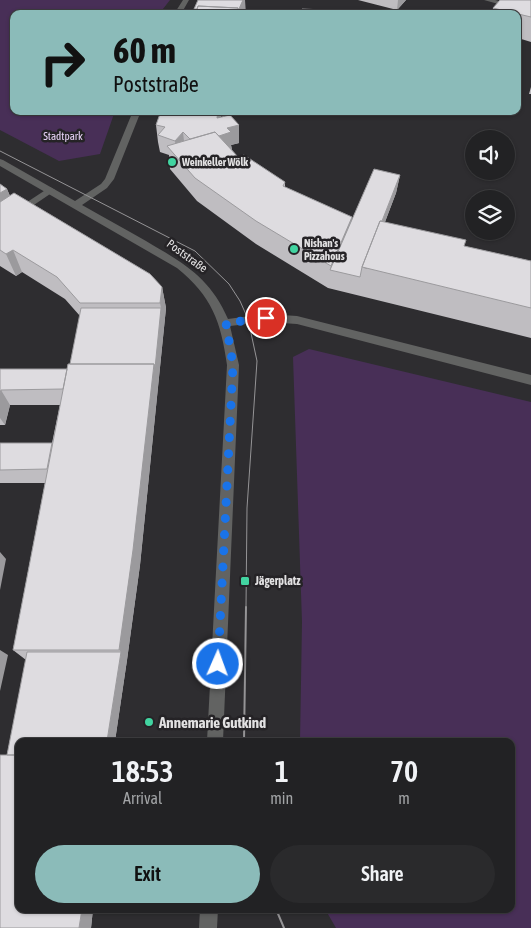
<!DOCTYPE html>
<meta charset="utf-8">
<style>
:root{--surface:#222224;--page:#2a2a2c;--text:#f1f3f6;--muted:#a2a4a6;--line:#3f3f41;--accent:#8bbbb9}
body{margin:0;font-family:"Asap Condensed",sans-serif;background:var(--page);color:var(--text);height:100vh;display:flex;flex-direction:column;font-size:19px;white-space:nowrap}
*{box-sizing:border-box;margin:0}
p{font-size:16px;color:var(--muted)}
.icon{flex:none;width:28px;height:28px;fill:none;stroke:currentColor;stroke-width:2;stroke-linecap:round;stroke-linejoin:round}
.map{position:relative;flex:1;overflow:hidden}
.sheet{position:absolute;left:15px;top:738px;width:500px;height:175px;display:flex;flex-direction:column;background:var(--surface);border-radius:10px;box-shadow:0 1px 4px #0004,0 0 0 1px var(--line)}
.sheet>*{flex:none}
.banner{position:absolute;left:10px;top:10px;width:511px;height:105px;border-radius:10px;box-shadow:0 1px 4px #0004,0 0 0 1px var(--line);background:#8bbbb9;color:#111;overflow:hidden}
.buttons{position:absolute;left:465px;top:130px;display:grid;gap:10px}
.buttons a{display:grid;place-items:center;width:50px;height:50px;border-radius:50%;background:var(--surface);box-shadow:0 1px 4px #0004,0 0 0 1px var(--line);font-size:25px}
.pin{position:absolute;display:grid;place-items:center;width:42px;height:42px;color:#fff;margin:-21px;border:2px solid #fff;border-radius:50%;box-shadow:0 1px 5px #0007}
.me{position:absolute;width:55px;margin:-28px;rotate:2deg;stroke-linejoin:round;filter:drop-shadow(0 0 4px #0008)}
.turn{display:flex;align-items:center;gap:18px;height:105px;padding:0 20px;font-size:22px}
.turn .icon{width:65px;height:65px;stroke-width:2.5}
.turn b{display:block;font-size:35px;line-height:42px}
.eta{display:flex;justify-content:space-evenly;align-items:center;height:85px;text-align:center}
.eta b{font-size:30px;font-weight:600;line-height:35px}
.cta{display:flex;gap:10px;margin-top:auto;padding:10px 20px}
.cta a{flex:1;height:58px;border-radius:30px;background:var(--accent);color:#111;font-size:20px;font-weight:600;line-height:58px;text-align:center}
.cta a+a{background:var(--page);color:var(--text)}
.map>svg:first-child{display:block}
.green{fill:#482f57}
.lines{fill:none;stroke-linecap:round;stroke-linejoin:round}
.service{fill:#626362;fill-rule:evenodd}
.minor{fill:#626362;fill-rule:evenodd}
.tram-far1{stroke:#959496;stroke-width:1}
.tram{stroke:#959496;stroke-width:2}
.wall{fill:#bfbdc1}
.shaded-wall{fill:#9b9a9d}
.building{fill:#dedce0;stroke:#9b9a9d}
.route{stroke:#1a73e8;stroke-width:9;stroke-dasharray:0 16.2}
.poi-dot{fill:#42d4a1;stroke:#252326;stroke-width:2}
.labels{text-anchor:middle;dominant-baseline:central;stroke-width:5;stroke-linejoin:round;paint-order:stroke}
.far-park-label{font-size:11px;fill:#e8d3f7;stroke:#252326}
.far-poi-label{font-size:11px;font-weight:bold;fill:#e2e1e2;stroke:#252326;text-anchor:start}
.street-label{font-size:12px;fill:#e2e1e2;stroke:#252326}
.poi-label{font-size:12px;font-weight:bold;fill:#e2e1e2;stroke:#252326;text-anchor:start}
.near-poi-label{font-size:15px;font-weight:bold;fill:#e2e1e2;stroke:#252326;text-anchor:start}
</style>
<div class="map">
<svg width="531" height="928" viewBox="0 0 531 928">
<rect width="100%" height="100%" fill="#2e2d30"/>
<path class="green" d="M0,0H170L159,14H14V111H115L100,154L59,161L0,130Z
M309,349L531,402V928H336L325,909H511V741H300L302,622L293,357Z"/>
<g class="lines">
<path class="service" d="M50,187L55,190L53,192L0,228V220Z"/>
<path class="minor" d="M183,0H189L181,14H174Z
M484,0H495L531,9V13Z
M133,111H141L114,179L107,188L82,205C103,217 125,229 146,241C183,263 210,277 228,319L266,314L297,316L531,375V385L297,324L266,322L230,326L239,365L223,741H207L227,365C221,322 212,296 177,268L0,166V159L3,160L75,201L101,184L105,179Z
M200,909H218L217,928H199Z"/>
<path class="tram-far1" d="M0,151L195,251L229,284L240,301L248,319L257,361L247,508L246,608"/>
<path class="tram" d="M244,741L246,607
M276,909L284,928"/>
</g>
<path class="wall" d="M358,0H406L397,10Z
M531,0V42L518,38V14H492L493,8Z
M531,87V94H529Z
M161,111H221V117L239,125V143L231,145L232,150L238,157L285,182V187L352,217L351,223L400,175L396,193L385,222L464,246L531,261V338L328,288L256,244L197,201L170,169L169,155L160,152L158,142L156,125Z
M0,184L7,189L10,196L14,193L150,274L162,287L166,308L140,565L127,660L115,741H19V909H93L91,928H0V755H7L26,660L13,650L45,483H0V443H52L60,405H10L5,425H0V369H67L68,364H70L80,316L65,299L22,272L16,276L0,266Z"/>
<path class="shaded-wall" d="M243,0H245L246,14H237L238,8Z
M398,0H406L397,10Z
M218,111H221V120L227,128L239,125V143L231,145L232,150L197,161Z
M183,132L185,150L177,158L175,141Z
M400,175L396,193L367,269L364,268Z
M7,189L16,211L0,222V193Z
M352,217L348,240L330,270L331,266Z
M13,250L22,272L16,276L6,254Z
M162,287L166,308L140,565L127,660L115,741H107L121,652L119,650L161,308L160,303Z
M1,390L10,405L5,425L0,418V393Z
M0,552L6,559L0,590Z
M0,650L8,655L0,691Z
M82,909H93L91,928H79Z"/>
<path class="building" d="M198,0H243L238,11V8L198,6L197,9H194Z
M500,0H531V17L493,8Z
M198,6L238,8L237,14H196Z
M302,9L324,10L323,14H301Z
M161,111H218L217,118L230,115L239,125L227,128L231,132L219,136L215,132L190,139L183,132L175,141L158,135L165,127L156,125Z
M215,132L238,157L244,155L285,182L283,186L352,217L331,266L256,221L195,178L167,146Z
M374,169L400,175L382,221H380L362,267L360,277L330,270Z
M0,184L7,189L0,193Z
M14,193L150,274L162,287L160,303H80L57,277L13,250L6,254L0,250V202Z
M380,221L466,240L464,246L531,261V308L362,267Z
M81,308H161L155,368L154,364H70Z
M68,364H154L133,550L119,650H13Z
M0,369H67L63,389L1,390L0,393Z
M0,443H52L47,469L0,470Z
M27,652H121L107,741H19V755H7Z
M0,755H19V909H82L79,928H0Z"/>
<g class="lines">
<path class="route" d="M218,664L233,365L226,323L266,318"/>
</g>
<g class="poi-dot">
<circle cx="172" cy="162" r="5"/>
<circle cx="294" cy="249" r="5"/>
<rect x="240" y="576" width="10" height="10" rx="2.5"/>
<circle cx="149" cy="722" r="5"/>
</g>
<g class="labels">
<g class="far-park-label">
<text x="63" y="136">Stadtpark</text>
</g>
<g class="far-poi-label">
<text x="182" y="162">Weinkeller Wölk</text>
<text x="304" y="243">Nishan's<tspan x="304" dy="13">Pizzahous</tspan></text>
</g>
<g class="street-label">
<text transform="translate(187 256) rotate(36)">Poststraße</text>
</g>
<g class="poi-label">
<text x="255" y="581">Jägerplatz</text>
</g>
<g class="near-poi-label">
<text x="159" y="722">Annemarie Gutkind</text>
</g>
</g>
</svg>
<div class="buttons">
<a><svg class="icon" aria-label="sound" viewBox="0 0 24 24"><path d="M4 9h4l5-4v14l-5-4H4zM17 9q2 3 0 6"/></svg></a>
<a><svg class="icon" aria-label="layers" viewBox="0 0 24 24"><path d="M12 4l9 5-9 5-9-5zM3 14l9 5 9-5"/></svg></a>
</div>
<div class="pin" style="left:266px;top:318px;background:#d93025"><svg class="icon" aria-label="arrive" viewBox="0 0 24 24"><path d="M6 21V4h12l-3 4 3 4H6"/></svg></div>
<svg class="me" style="left:218px;top:664px" viewBox="-20 -20 40 40"><circle r="17" fill="#1a73e8" stroke="#fff" stroke-width="3"/><path d="M0-11L8 9 0 5-8 9z" fill="#fff"/></svg>
<div class="banner">
<div class="turn"><svg class="icon" aria-label="right" viewBox="0 0 24 24"><path d="M7 20v-9h11M14 6l5 5-5 5"/></svg><div><b>60 m</b>Poststraße</div></div>
</div>
<section class="sheet">
<div class="eta">
<div><b>18:53</b><p>Arrival</p></div>
<div><b>1</b><p>min</p></div>
<div><b>70</b><p>m</p></div>
</div>
<div class="cta"><a>Exit</a><a>Share</a></div>
</section>
</div>
